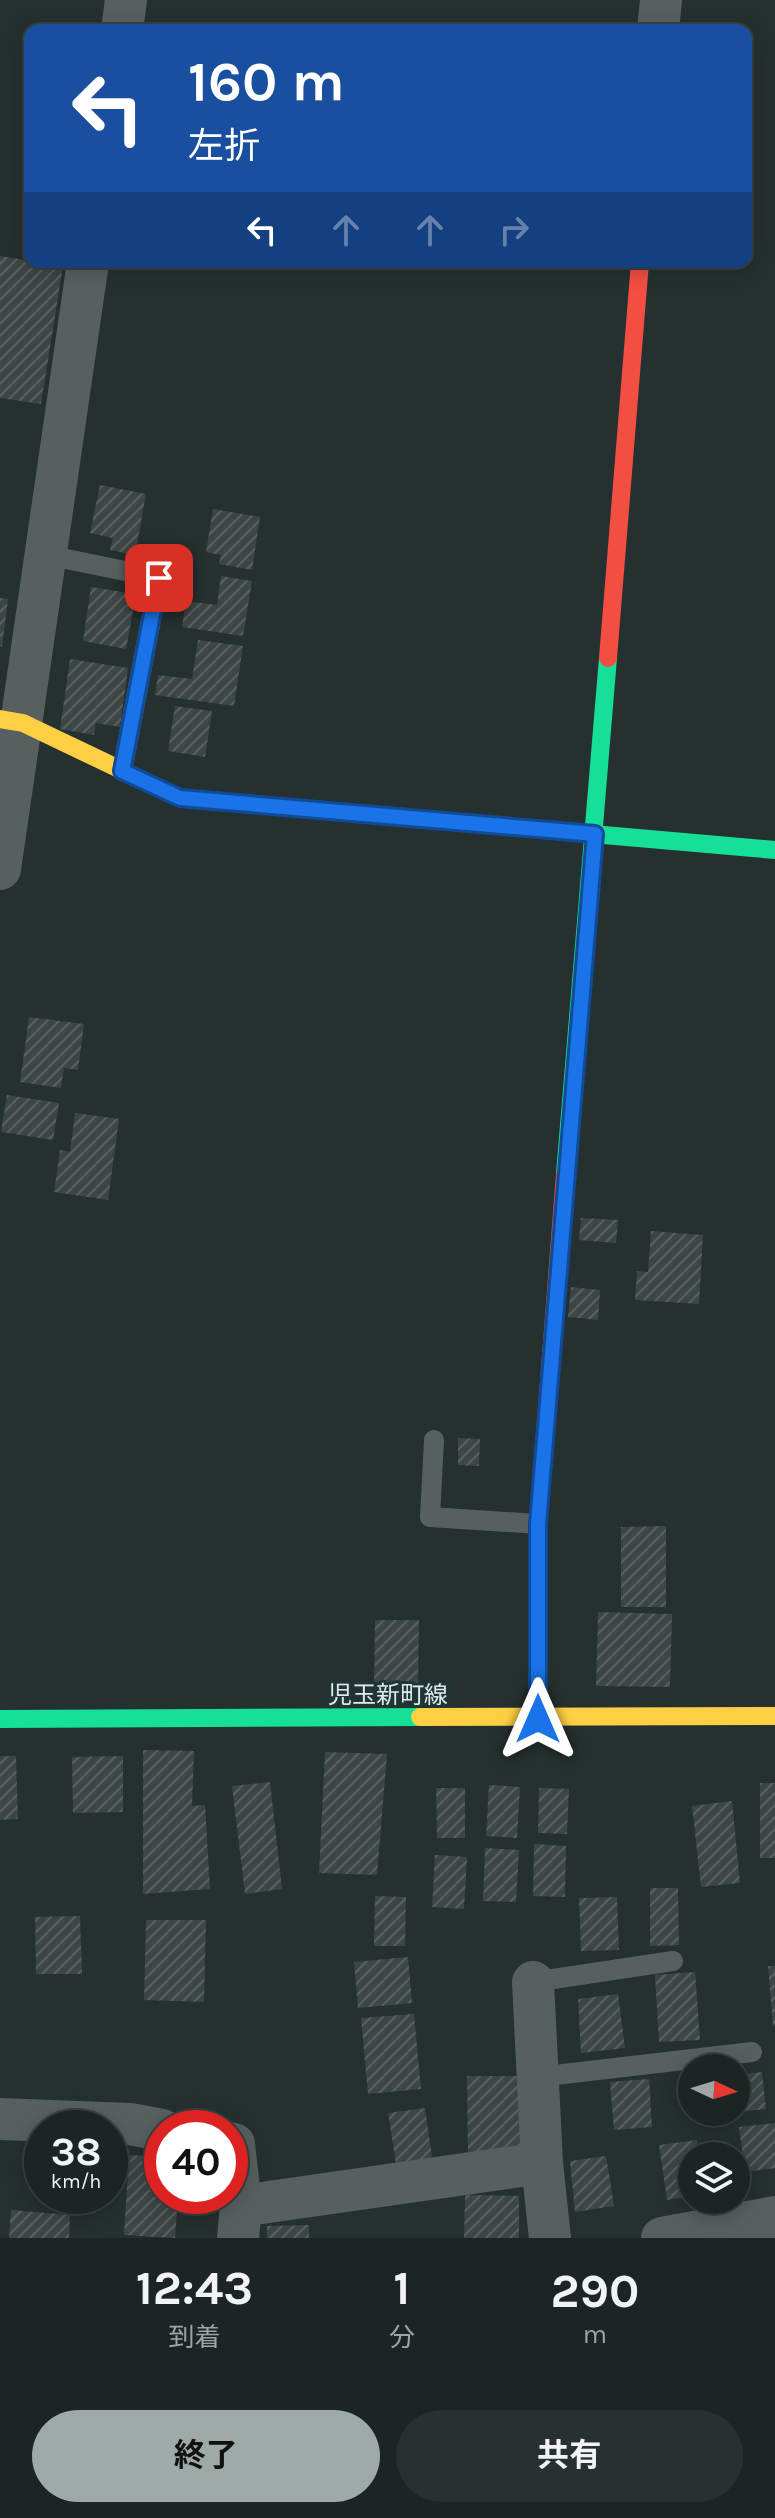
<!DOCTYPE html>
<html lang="ja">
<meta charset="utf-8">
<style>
:root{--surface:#1c2424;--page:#293031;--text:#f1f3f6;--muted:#a0a4a6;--line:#3a4141;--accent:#9daaa8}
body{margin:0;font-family:Karla,"Noto Sans JP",sans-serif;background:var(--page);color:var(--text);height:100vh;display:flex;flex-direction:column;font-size:30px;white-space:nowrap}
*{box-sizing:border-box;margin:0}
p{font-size:26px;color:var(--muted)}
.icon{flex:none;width:44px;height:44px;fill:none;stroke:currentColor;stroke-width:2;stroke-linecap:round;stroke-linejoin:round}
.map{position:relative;height:2238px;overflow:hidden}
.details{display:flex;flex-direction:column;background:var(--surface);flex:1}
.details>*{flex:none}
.hud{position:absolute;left:24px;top:24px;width:728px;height:244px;border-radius:16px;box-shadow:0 4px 20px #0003,0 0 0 2px var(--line);background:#1a4fa0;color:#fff;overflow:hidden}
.needle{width:52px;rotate:94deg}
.buttons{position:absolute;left:678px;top:2054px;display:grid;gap:16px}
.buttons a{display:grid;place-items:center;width:72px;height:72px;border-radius:50%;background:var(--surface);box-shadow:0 4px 20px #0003,0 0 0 2px var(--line);font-size:40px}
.speed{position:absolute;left:24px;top:2110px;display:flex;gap:16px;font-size:40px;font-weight:700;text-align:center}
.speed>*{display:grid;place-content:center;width:104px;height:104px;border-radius:50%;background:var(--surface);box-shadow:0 4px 20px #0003,0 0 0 2px var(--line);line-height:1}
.speed small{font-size:20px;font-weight:400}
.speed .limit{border:12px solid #d22;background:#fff;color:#111}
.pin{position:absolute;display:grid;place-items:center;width:68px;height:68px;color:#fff;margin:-34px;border-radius:16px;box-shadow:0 4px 12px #0006}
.me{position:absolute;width:88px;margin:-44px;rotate:0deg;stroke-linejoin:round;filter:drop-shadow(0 0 6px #0008)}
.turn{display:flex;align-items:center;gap:28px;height:168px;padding:0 32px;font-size:36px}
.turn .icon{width:104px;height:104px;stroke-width:2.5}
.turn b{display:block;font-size:56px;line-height:68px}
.lanes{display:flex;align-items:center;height:76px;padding:0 32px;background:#0003;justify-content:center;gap:40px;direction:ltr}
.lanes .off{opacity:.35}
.eta{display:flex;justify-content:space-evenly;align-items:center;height:136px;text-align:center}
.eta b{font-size:48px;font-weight:700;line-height:56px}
.cta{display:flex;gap:16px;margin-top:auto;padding:16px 32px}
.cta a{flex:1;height:92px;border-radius:48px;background:var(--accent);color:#111;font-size:32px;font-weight:700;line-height:92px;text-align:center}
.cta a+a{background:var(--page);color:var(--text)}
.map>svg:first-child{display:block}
.building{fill:url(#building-hatch)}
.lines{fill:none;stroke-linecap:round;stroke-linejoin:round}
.lane{stroke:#585f61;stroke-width:20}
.street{stroke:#585f61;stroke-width:42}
.fast{stroke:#16e098;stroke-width:18}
.slow{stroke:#ffcf43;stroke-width:18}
.jam{stroke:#f24e42;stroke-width:18}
.route-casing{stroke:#114b97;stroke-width:20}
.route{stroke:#1a73e8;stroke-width:14}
.labels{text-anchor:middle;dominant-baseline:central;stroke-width:6;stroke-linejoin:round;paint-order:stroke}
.street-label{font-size:24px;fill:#deebe9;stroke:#203534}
</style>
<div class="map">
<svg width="775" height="2238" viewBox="0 0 775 2238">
<defs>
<pattern id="building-hatch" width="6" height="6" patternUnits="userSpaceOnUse" patternTransform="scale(2)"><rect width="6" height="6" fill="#3e4645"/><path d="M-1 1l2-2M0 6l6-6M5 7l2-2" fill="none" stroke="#596160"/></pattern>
</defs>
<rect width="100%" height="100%" fill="#253030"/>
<path class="building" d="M0,256L63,266L41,404L0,398Z
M100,485L146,494L135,555L110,550L113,538L90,533Z
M213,509L260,517L252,570L219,564L221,555L206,552Z
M221,576L252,581L243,636L182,627L186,601L217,605Z
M91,587L136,594L126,649L83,641Z
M0,598L8,599L2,647L0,646Z
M198,640L243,646L234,706L155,695L158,675L192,679Z
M70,659L128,668L120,727L96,723L94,735L60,729Z
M175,706L212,711L205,757L168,751Z
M29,1017L84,1024L78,1070L64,1068L61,1088L20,1082Z
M7,1095L59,1103L53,1140L1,1132Z
M75,1113L119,1119L108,1200L54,1192L60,1150L70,1152Z
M581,1218L618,1220L616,1243L579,1240Z
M651,1231L703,1235L699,1304L635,1300L637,1271L648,1272Z
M571,1287L600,1290L598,1320L568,1317Z
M458,1438L480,1439L479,1466L458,1465Z
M666,1526V1607H621V1527Z
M598,1612L672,1614L670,1687L596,1686Z
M375,1620H419L418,1688L374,1687Z
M143,1750L194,1751L192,1806L205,1805L210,1889L143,1894Z
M325,1752L387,1754L377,1875L319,1873Z
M0,1756H16L18,1819L0,1820Z
M123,1756V1812L73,1813L72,1757Z
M270,1782L282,1889L245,1894L232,1786Z
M760,1783H775V1858H760Z
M489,1785L520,1787L517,1838L486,1836Z
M436,1788H465V1838H437Z
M539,1788L569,1789L567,1834L538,1833Z
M732,1801L740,1883L701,1887L692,1806Z
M534,1844L566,1846L565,1897L533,1896Z
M485,1848L519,1850L516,1902L483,1901Z
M435,1855L467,1857L464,1909L432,1907Z
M650,1888H678L679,1945L650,1946Z
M375,1896L406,1897L405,1946H374Z
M617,1897L619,1950L581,1951L579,1898Z
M80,1916L82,1974H36L35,1917Z
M146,1920H206L204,2002L144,2000Z
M408,1957L412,2003L358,2008L354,1962Z
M768,1966H775V2025L773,2026Z
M695,1972L700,2040L659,2042L655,1975Z
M618,1994L625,2048L581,2053L578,1999Z
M414,2014L421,2089L368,2094L361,2018Z
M762,2072L766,2109L736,2112V2075Z
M467,2076H521L522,2156H468Z
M649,2079L652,2127L614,2130L610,2082Z
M425,2108L433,2164L397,2170L388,2113Z
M775,2123V2168L745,2172L739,2127Z
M110,2137H117L115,2183L110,2182Z
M697,2140L699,2156H692V2196L667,2200L659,2145Z
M129,2155L162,2157V2196H178L175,2238L124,2235Z
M606,2156L614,2206L575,2212L570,2161Z
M465,2195L519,2196V2238H464Z
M11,2210L70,2215L69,2238H9Z
M309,2225V2238H267V2226Z"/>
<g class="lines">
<path class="lane" d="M47,555L159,578L122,771
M434,1440L430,1517L538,1524
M533,1982L673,1961
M538,2077L752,2052"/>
<path class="street" d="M122,30L126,0
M658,30L661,0
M0,869L88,262
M533,1982L542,2163L550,2238
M0,2119L130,2124L162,2130
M230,2143L234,2144L241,2206L238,2238
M241,2206L542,2163
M662,2238L775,2217"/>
<path class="fast" d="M375,815L775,850
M565,1174L608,658
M0,1719L420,1717"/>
<path class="slow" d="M0,719L23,723L180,798L375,815
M420,1717L775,1716"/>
<path class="jam" d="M608,658L640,262
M538,1719V1524L565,1174"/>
</g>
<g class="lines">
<g class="route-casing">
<path id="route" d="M159,578L122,771L180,798L595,834L538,1524V1719"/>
</g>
<use href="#route" class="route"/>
</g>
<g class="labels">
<g class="street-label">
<text x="388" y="1695">児玉新町線</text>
</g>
</g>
</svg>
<div class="buttons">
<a><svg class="needle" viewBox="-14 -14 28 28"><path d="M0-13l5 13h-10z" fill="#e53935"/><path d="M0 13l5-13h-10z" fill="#a0a4a6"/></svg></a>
<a><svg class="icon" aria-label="layers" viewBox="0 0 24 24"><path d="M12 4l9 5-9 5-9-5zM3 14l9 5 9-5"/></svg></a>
</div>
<div class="speed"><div>38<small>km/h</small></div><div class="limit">40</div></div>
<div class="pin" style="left:159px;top:578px;background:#d93025"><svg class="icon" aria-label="arrive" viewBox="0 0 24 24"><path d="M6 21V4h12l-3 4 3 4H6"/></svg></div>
<svg class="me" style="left:538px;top:1719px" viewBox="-20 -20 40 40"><path d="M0-17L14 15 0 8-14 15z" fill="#1a73e8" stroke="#fff" stroke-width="4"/></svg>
<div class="hud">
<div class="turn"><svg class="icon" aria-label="left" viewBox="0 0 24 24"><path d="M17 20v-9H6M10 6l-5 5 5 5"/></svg><div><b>160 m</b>左折</div></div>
<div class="lanes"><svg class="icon" aria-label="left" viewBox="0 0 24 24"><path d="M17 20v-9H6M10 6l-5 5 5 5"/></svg><svg class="icon off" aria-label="ahead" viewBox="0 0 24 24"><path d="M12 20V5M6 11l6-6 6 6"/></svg><svg class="icon off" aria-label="ahead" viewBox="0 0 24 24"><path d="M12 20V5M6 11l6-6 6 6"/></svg><svg class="icon off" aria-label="right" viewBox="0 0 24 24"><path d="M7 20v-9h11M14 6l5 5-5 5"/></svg></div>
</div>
</div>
<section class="details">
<div class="eta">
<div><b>12:43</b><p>到着</p></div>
<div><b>1</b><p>分</p></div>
<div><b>290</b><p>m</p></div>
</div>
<div class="cta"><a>終了</a><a>共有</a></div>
</section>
